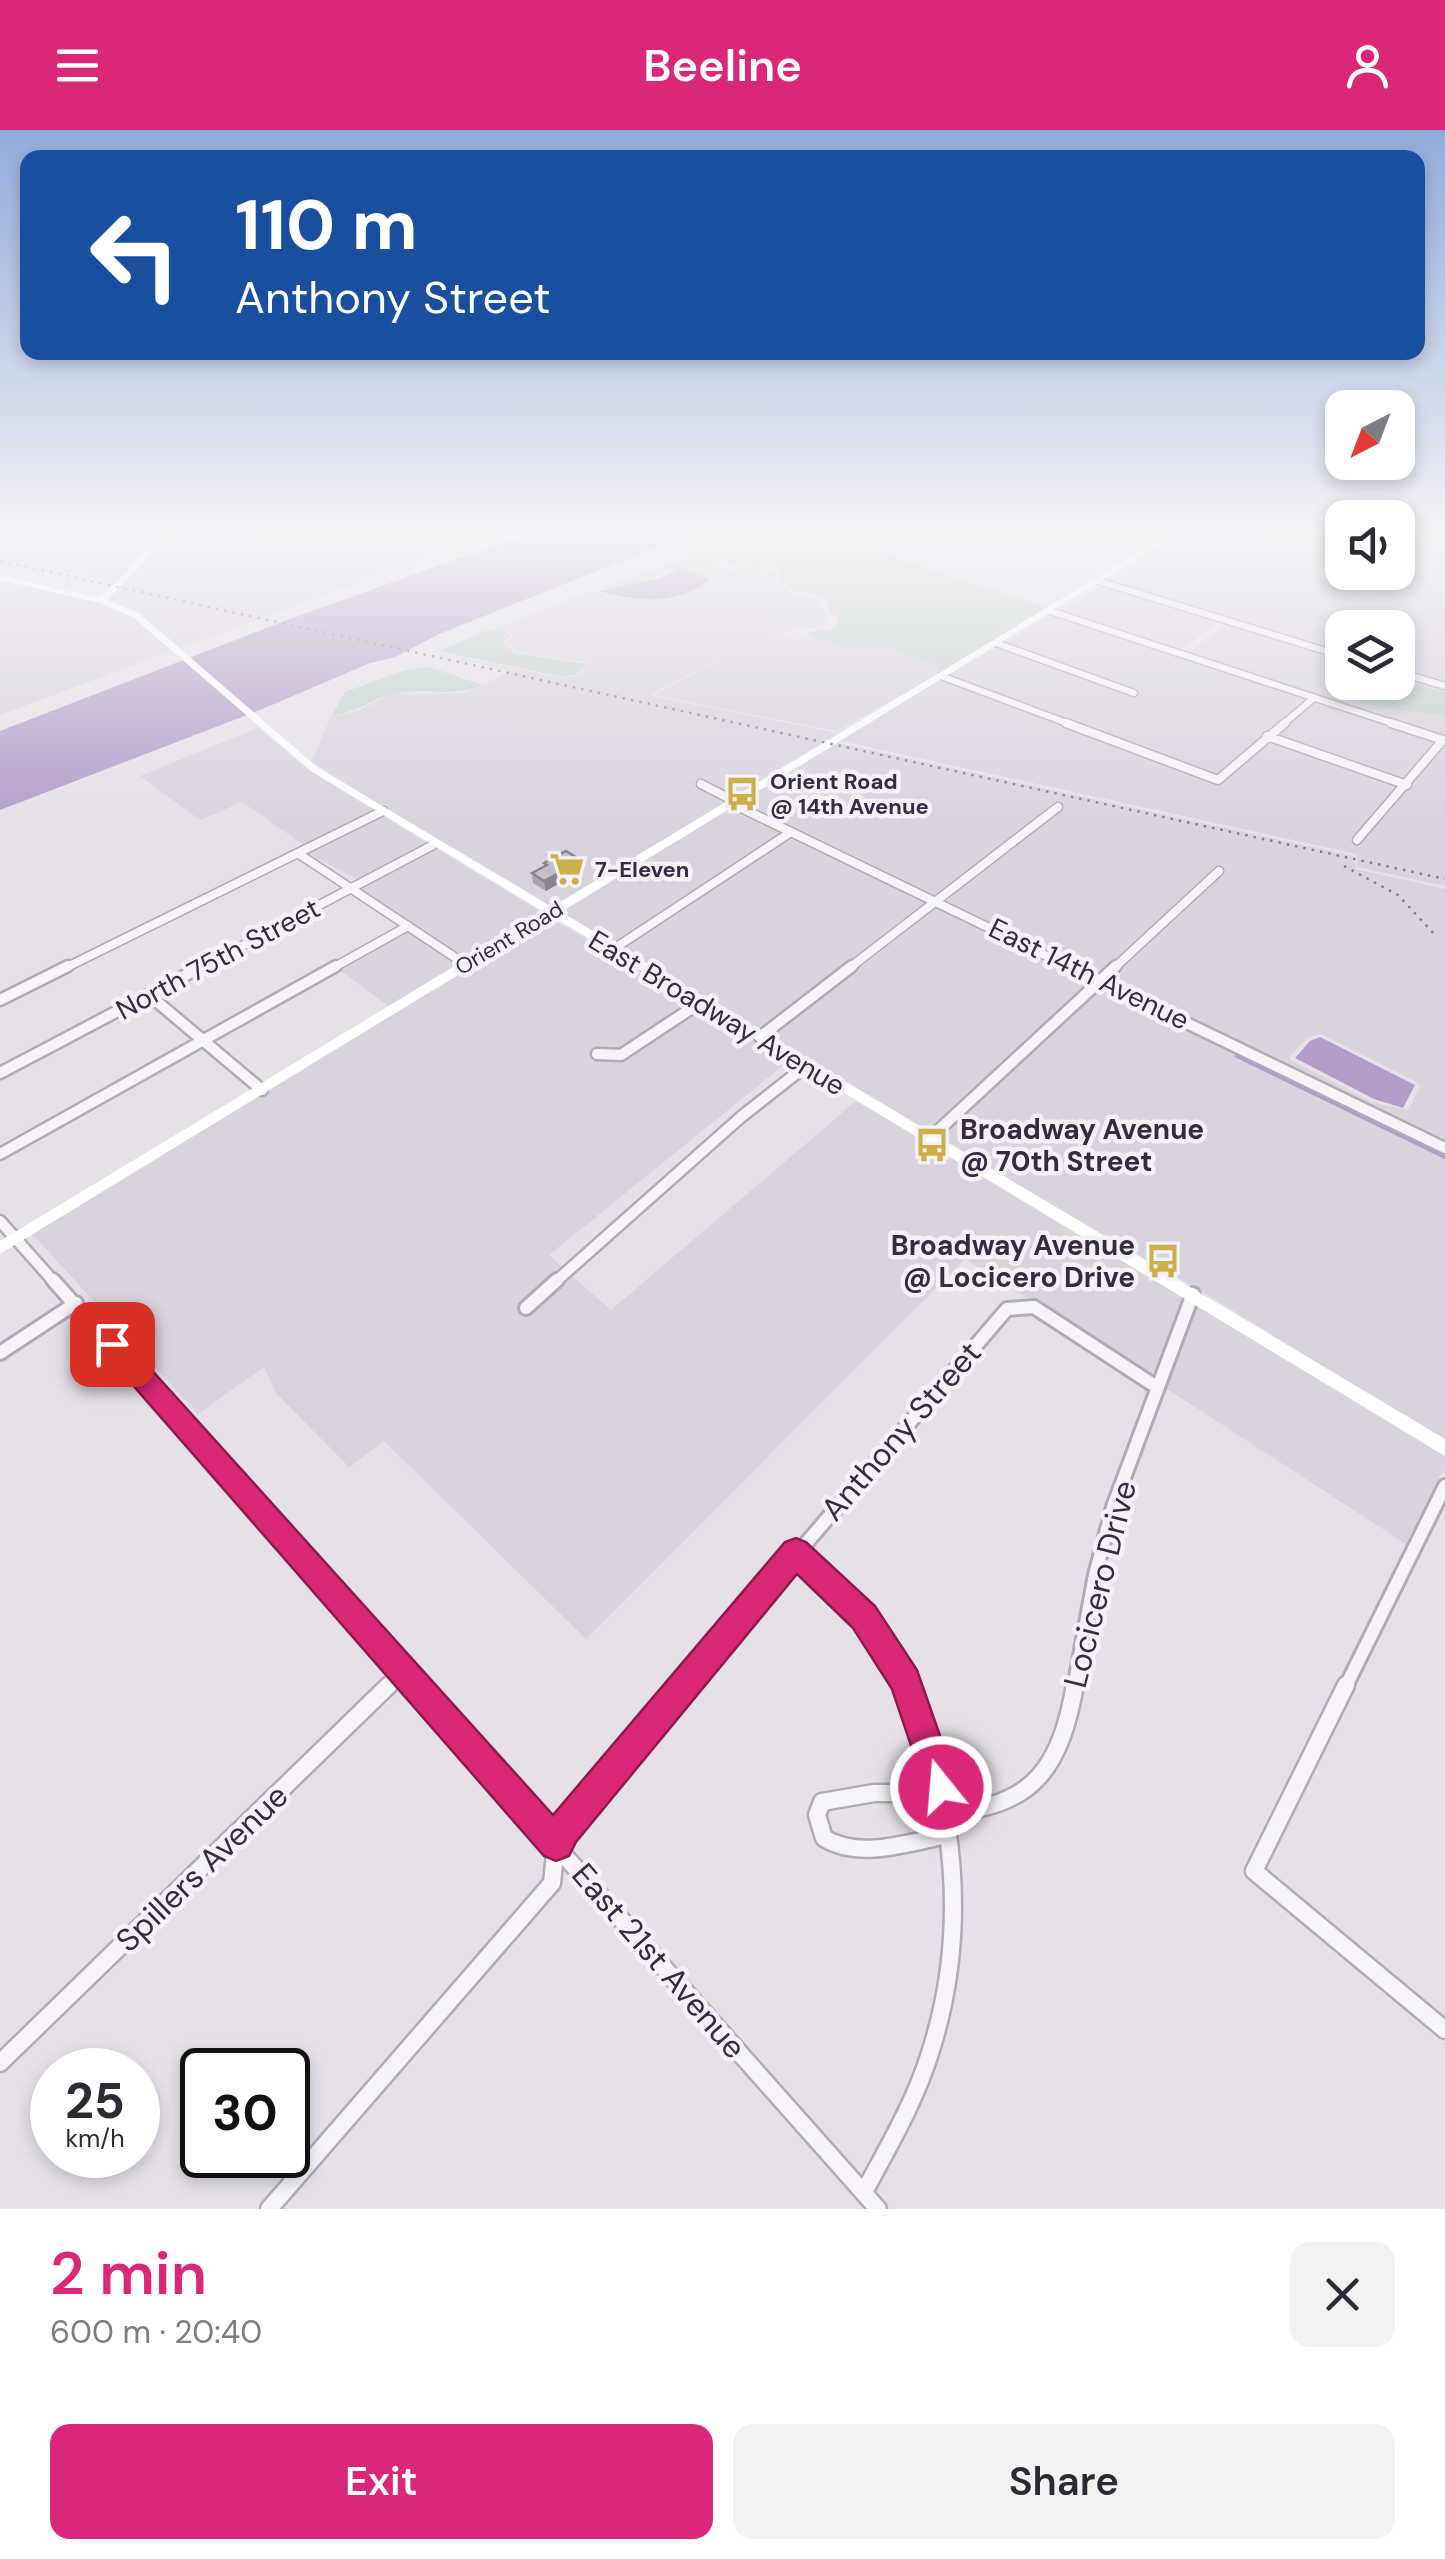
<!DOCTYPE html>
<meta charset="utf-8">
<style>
:root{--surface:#fff;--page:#f2f2f3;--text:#2b2b33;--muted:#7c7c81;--accent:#db2777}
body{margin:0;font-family:"DM Sans",sans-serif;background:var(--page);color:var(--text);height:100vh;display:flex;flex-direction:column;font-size:38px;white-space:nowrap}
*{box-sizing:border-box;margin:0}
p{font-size:32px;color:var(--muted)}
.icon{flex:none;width:55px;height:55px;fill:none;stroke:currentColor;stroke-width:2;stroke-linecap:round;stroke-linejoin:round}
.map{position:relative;height:2079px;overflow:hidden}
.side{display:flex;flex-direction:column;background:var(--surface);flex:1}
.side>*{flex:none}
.banner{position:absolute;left:20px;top:20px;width:1405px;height:210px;border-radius:20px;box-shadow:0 5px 15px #0003;background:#1a4fa0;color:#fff;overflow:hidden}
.needle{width:65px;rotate:222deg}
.buttons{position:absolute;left:1325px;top:260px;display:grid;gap:20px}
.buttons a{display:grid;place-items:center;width:90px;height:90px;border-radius:20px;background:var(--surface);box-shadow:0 5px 15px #0003;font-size:50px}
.speed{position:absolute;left:30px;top:1918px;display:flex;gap:20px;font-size:50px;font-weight:700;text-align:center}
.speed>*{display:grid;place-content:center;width:130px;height:130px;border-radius:50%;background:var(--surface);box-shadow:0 5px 15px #0003;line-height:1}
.speed small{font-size:25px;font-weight:400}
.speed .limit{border:5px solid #111;border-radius:15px;background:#fff;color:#111}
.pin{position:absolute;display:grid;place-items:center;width:85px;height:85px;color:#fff;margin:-42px;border-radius:20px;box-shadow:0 5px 15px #0006}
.me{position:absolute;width:110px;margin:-55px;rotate:343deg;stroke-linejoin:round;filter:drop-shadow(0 0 8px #0008)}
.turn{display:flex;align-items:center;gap:35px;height:210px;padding:0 50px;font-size:45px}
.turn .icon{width:130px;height:130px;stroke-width:2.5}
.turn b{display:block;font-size:70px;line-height:85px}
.round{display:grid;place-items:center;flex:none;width:105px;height:105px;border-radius:20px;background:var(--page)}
.overview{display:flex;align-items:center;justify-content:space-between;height:170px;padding:0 50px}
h1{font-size:60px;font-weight:600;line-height:75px;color:var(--accent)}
.button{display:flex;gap:20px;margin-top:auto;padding:20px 50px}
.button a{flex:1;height:115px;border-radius:20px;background:var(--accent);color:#fff;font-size:40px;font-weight:600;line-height:115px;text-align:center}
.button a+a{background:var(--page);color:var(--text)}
header{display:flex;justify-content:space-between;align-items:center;height:130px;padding:0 50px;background:var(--accent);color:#fff;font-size:45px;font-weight:600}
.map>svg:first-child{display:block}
.built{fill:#d9d3de;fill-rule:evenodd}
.green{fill:#c2d3ce}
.water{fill:#b19dc8}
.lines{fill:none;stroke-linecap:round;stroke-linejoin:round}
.stream{stroke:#b19dc8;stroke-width:4}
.street-far4-casing{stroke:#b2aab7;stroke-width:9}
.street-far3-casing{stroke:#b2aab7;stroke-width:11}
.street-far2-casing{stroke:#b2aab7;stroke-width:15}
.street-far1-casing{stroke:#b2aab7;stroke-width:18}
.street-casing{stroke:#b2aab7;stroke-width:21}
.street-far4{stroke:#f6f4f8;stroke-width:6}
.street-far3{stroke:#f6f4f8;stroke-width:8}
.street-far2{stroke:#f6f4f8;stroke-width:10}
.street-far1{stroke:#f6f4f8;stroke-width:12}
.street{stroke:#f6f4f8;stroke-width:16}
.secondary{fill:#fff;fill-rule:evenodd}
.rail{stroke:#887b93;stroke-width:2.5;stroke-dasharray:2.5 6;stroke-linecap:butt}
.wall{fill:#aaa3af}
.shaded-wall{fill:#8b858f}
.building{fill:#c6becc;stroke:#8b858f;stroke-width:2.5}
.route{fill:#db2777;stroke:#8e194d;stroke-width:2.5}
.labels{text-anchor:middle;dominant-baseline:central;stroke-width:9;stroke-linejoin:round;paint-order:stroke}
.far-poi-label{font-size:22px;font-weight:bold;fill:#372a41;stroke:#f4f1f7;text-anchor:start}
.far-street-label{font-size:22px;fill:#372a41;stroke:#f4f1f7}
.street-label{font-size:28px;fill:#372a41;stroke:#f4f1f7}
.poi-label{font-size:28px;font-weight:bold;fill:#372a41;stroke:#f4f1f7;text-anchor:start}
.near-street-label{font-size:32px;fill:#372a41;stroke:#f4f1f7}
</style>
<header><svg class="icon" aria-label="menu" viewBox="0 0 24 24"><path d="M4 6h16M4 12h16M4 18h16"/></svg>Beeline<svg class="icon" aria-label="person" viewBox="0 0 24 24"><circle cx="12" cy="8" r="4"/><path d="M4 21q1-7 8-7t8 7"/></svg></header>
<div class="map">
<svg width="1445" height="2079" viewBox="0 0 1445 2079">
<rect width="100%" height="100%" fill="#e6e1e9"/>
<path class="built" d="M0,405H163L119,453L0,427Z
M169,405H486L180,519L140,484L107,470Z
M1179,405H1342V442H1398V405H1445V555L1398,540V498H1342V523L1106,450Z
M760,436L776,445L775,449L790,464L817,468L827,486L822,498H797L780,504L760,516L783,504L796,510L820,506L840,516H885L935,534L942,542L837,601L654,565L750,514L652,564L653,566L837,603L897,570L736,668L702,651L696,654L730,672L551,779L311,632L332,585L353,583L392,564L466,563L510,541L433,522L562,548L578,546L590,533L517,522L505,512L513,505L507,500L493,499L591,461L622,469H677L735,439Z
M0,450L98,472L133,486L172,521L0,585Z
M1101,457L1218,493L1179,521L1059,482Z
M1051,485L1182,527L1227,494L1342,528V552H1398V544L1445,559V756L1357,737V724L837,610Z
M258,598L310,641L377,682L307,717L242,672L200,690L140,646Z
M838,613L1353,726L1356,739L1445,759V1013L1109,849L1224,740L1217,737L1100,845L944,770L1063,676L1056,674L936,767L739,673ZM1321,904L1418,953L1420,957L1408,980L1371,972L1291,930L1290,926L1307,908Z
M733,677L784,703L613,815L557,782Z
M382,685L428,714L351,754L357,749L307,723Z
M791,706L930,771L759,901L619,819Z
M434,717L543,783L466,829L359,759Z
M938,775L1094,850L928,1002L767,906Z
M549,787L693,872L619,922L595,919L590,926L606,931L624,928L701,877L790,930L549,1125L563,1138L516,1180L525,1186L571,1145L611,1180L856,971L1185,1165L1151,1247L965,1129L586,1509L384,1311L349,1337L276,1263L264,1237L198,1284L32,1104Z
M406,800L458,835L390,877L337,838Z
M1103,855L1445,1022V1311L1201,1161L937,1008Z
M1197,1173L1445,1326V1337L1406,1414L1164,1257Z"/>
<path class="green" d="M734,405H828L1047,478L942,542L935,534L885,516H840L807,504L819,499L830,501L838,495V488L829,482L827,471C808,457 799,470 777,448L782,442L775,437H741L719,429L709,433L730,442L710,450L682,437L638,454L593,460L685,430L695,417L717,415L713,411Z
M488,500L505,501L510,506L502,512L515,523L587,534L577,544L563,547L439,521Z
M430,537L482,555C452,569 424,556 393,564C371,569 359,582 332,585L345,562L406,540Z
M1398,549L1445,563V585C1421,582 1357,579 1342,561L1351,553L1398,552Z"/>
<path class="water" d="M525,405H687L439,504L395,527L370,533L260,580L0,680V601L287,490Z
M682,437L710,450C678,476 636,472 599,461L660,448Z
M1320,907L1415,955L1403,978L1374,969L1295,928L1310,911Z"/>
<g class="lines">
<path class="stream" d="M1237,926L1445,1027"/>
<g class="street-far4-casing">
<path id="street-far4" d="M1098,451L1342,526
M1050,481L1398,595
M996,513L1134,563
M1398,542L1445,556
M941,546L1072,595
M1282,595L1314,568"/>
</g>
<g class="street-far3-casing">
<path id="street-far3" d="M1066,593L1218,650L1285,593
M1267,606L1407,655
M701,654L736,672
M733,674L1074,839
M1357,710L1443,610L1391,593
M299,724L465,834
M612,820L791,702
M63,839L383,681
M198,839L435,714
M331,839L408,796
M848,839L1058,677
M1113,839L1219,741"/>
</g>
<g class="street-far2-casing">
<path id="street-far2" d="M1069,836L1445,1018
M149,865L262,960
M0,870L68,836
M760,907L852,836
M597,924L621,925L701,872
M0,943L203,836
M929,1009L1116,836
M0,1024L336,836
M0,1091L55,1153
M554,1153L741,987L807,935"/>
</g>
<g class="street-far1-casing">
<path id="street-far1" d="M53,1150L415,1558
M526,1178L557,1150
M0,1223L76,1173
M795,1422L859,1481L905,1558
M387,1558L403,1542
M682,1558L1007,1179L1034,1177L1155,1256
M1074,1558L1095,1445L1113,1377L1193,1164
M1345,1558L1445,1356"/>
</g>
<g class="street-casing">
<path id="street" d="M413,1555L878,2079
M1346,1555L1254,1741L1445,1900
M874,1663H929L948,1682L942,1706C905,1714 858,1729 824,1708L817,1685L822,1672Z
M948,1682C1035,1678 1061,1634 1075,1555
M0,1933L389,1555
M864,2062C888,2017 915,1972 930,1923C969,1803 957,1669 904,1555
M269,2079L552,1753L556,1714L564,1699L684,1555"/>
</g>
<use href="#street-far4" class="street-far4"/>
<use href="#street-far3" class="street-far3"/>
<use href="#street-far2" class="street-far2"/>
<use href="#street-far1" class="street-far1"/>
<use href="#street" class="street"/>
<path class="secondary" d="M162,405H169L107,470L139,483L317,637L552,777L1167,405H1176L561,782L1445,1309V1326L553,787L0,1124V1111L544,782L311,641L133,487L100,473L0,450V446L100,468Z"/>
<path class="rail" d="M0,431L1445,749
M1344,736L1398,765L1434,804"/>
</g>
<path class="wall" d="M581,730L582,740L546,761L533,753L532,743L545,737L544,733Z"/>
<path class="shaded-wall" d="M581,730L582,740L546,761L544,751Z"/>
<path class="building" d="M566,721L581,730L544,751L532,743L547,735L544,733Z"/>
<linearGradient id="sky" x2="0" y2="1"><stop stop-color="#92abdb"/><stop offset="0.58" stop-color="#f4f2f5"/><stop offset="1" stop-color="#f4f2f5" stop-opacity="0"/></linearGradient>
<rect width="1445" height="696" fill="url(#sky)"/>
<path class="route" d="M112,1202L121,1206L553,1685L785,1412L796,1408L806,1412L875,1476L917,1540L958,1657L953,1669L941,1674L929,1669L892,1559L853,1498L797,1444L576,1712L569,1726L556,1731L544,1726L103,1221L99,1214L103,1206Z"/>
<defs>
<g id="bus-bare" transform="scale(2.7)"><path d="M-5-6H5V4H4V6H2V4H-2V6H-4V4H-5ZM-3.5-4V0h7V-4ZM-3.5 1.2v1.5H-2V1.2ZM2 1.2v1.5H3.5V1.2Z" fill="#cbb04a" stroke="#f4f1f7" stroke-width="2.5" paint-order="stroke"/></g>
<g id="supermarket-bare" transform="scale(2.7)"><path d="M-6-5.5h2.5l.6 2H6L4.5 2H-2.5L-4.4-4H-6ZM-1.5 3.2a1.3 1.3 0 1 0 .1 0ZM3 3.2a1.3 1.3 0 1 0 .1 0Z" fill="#cbb04a" stroke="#f4f1f7" stroke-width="2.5" paint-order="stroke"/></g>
</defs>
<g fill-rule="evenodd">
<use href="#bus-bare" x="742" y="664"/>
<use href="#supermarket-bare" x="567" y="739"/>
<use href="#bus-bare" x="932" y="1015"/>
<use href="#bus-bare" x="1163" y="1131"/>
</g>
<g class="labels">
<g class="far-poi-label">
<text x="770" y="651">Orient Road<tspan x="770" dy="25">@ 14th Avenue</tspan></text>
<text x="595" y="739">7-Eleven</text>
</g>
<g class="far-street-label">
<text transform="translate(509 808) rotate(-31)">Orient Road</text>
</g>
<g class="street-label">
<text transform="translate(218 829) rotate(-28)">North 75th Street</text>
<text transform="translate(1089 844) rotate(26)">East 14th Avenue</text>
<text transform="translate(717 883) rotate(31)">East Broadway Avenue</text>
</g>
<g class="poi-label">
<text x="960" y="999">Broadway Avenue<tspan x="960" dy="32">@ 70th Street</tspan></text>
<text x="1135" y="1115" text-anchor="end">Broadway Avenue<tspan x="1135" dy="32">@ Locicero Drive</tspan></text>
</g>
<g class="near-street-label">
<text transform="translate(901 1301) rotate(-49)">Anthony Street</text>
<text transform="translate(1100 1454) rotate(-76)">Locicero Drive</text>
<text transform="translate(202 1738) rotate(-44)">Spillers Avenue</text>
<text transform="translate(659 1831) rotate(49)">East 21st Avenue</text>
</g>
</g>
</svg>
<div class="buttons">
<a><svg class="needle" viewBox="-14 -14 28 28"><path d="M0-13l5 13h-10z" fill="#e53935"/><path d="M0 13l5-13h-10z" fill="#7c7c81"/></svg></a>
<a><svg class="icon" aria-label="sound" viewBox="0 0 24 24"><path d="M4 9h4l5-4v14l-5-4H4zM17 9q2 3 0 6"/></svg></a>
<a><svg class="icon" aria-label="layers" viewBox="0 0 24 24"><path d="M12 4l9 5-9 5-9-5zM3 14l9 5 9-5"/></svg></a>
</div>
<div class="speed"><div>25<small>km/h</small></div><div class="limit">30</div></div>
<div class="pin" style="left:112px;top:1214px;background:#d93025"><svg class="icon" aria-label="arrive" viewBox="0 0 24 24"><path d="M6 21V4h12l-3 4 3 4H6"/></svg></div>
<svg class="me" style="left:941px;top:1657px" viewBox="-20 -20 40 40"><circle r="17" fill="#db2777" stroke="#fff" stroke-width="3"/><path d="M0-11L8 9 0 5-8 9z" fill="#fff"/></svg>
<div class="banner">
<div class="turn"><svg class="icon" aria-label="left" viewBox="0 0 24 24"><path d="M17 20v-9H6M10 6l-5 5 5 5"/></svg><div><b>110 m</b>Anthony Street</div></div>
</div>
</div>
<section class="side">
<div class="overview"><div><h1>2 min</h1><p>600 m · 20:40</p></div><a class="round"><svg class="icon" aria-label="close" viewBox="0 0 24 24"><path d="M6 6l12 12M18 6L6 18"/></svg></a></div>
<div class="button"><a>Exit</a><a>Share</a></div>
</section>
